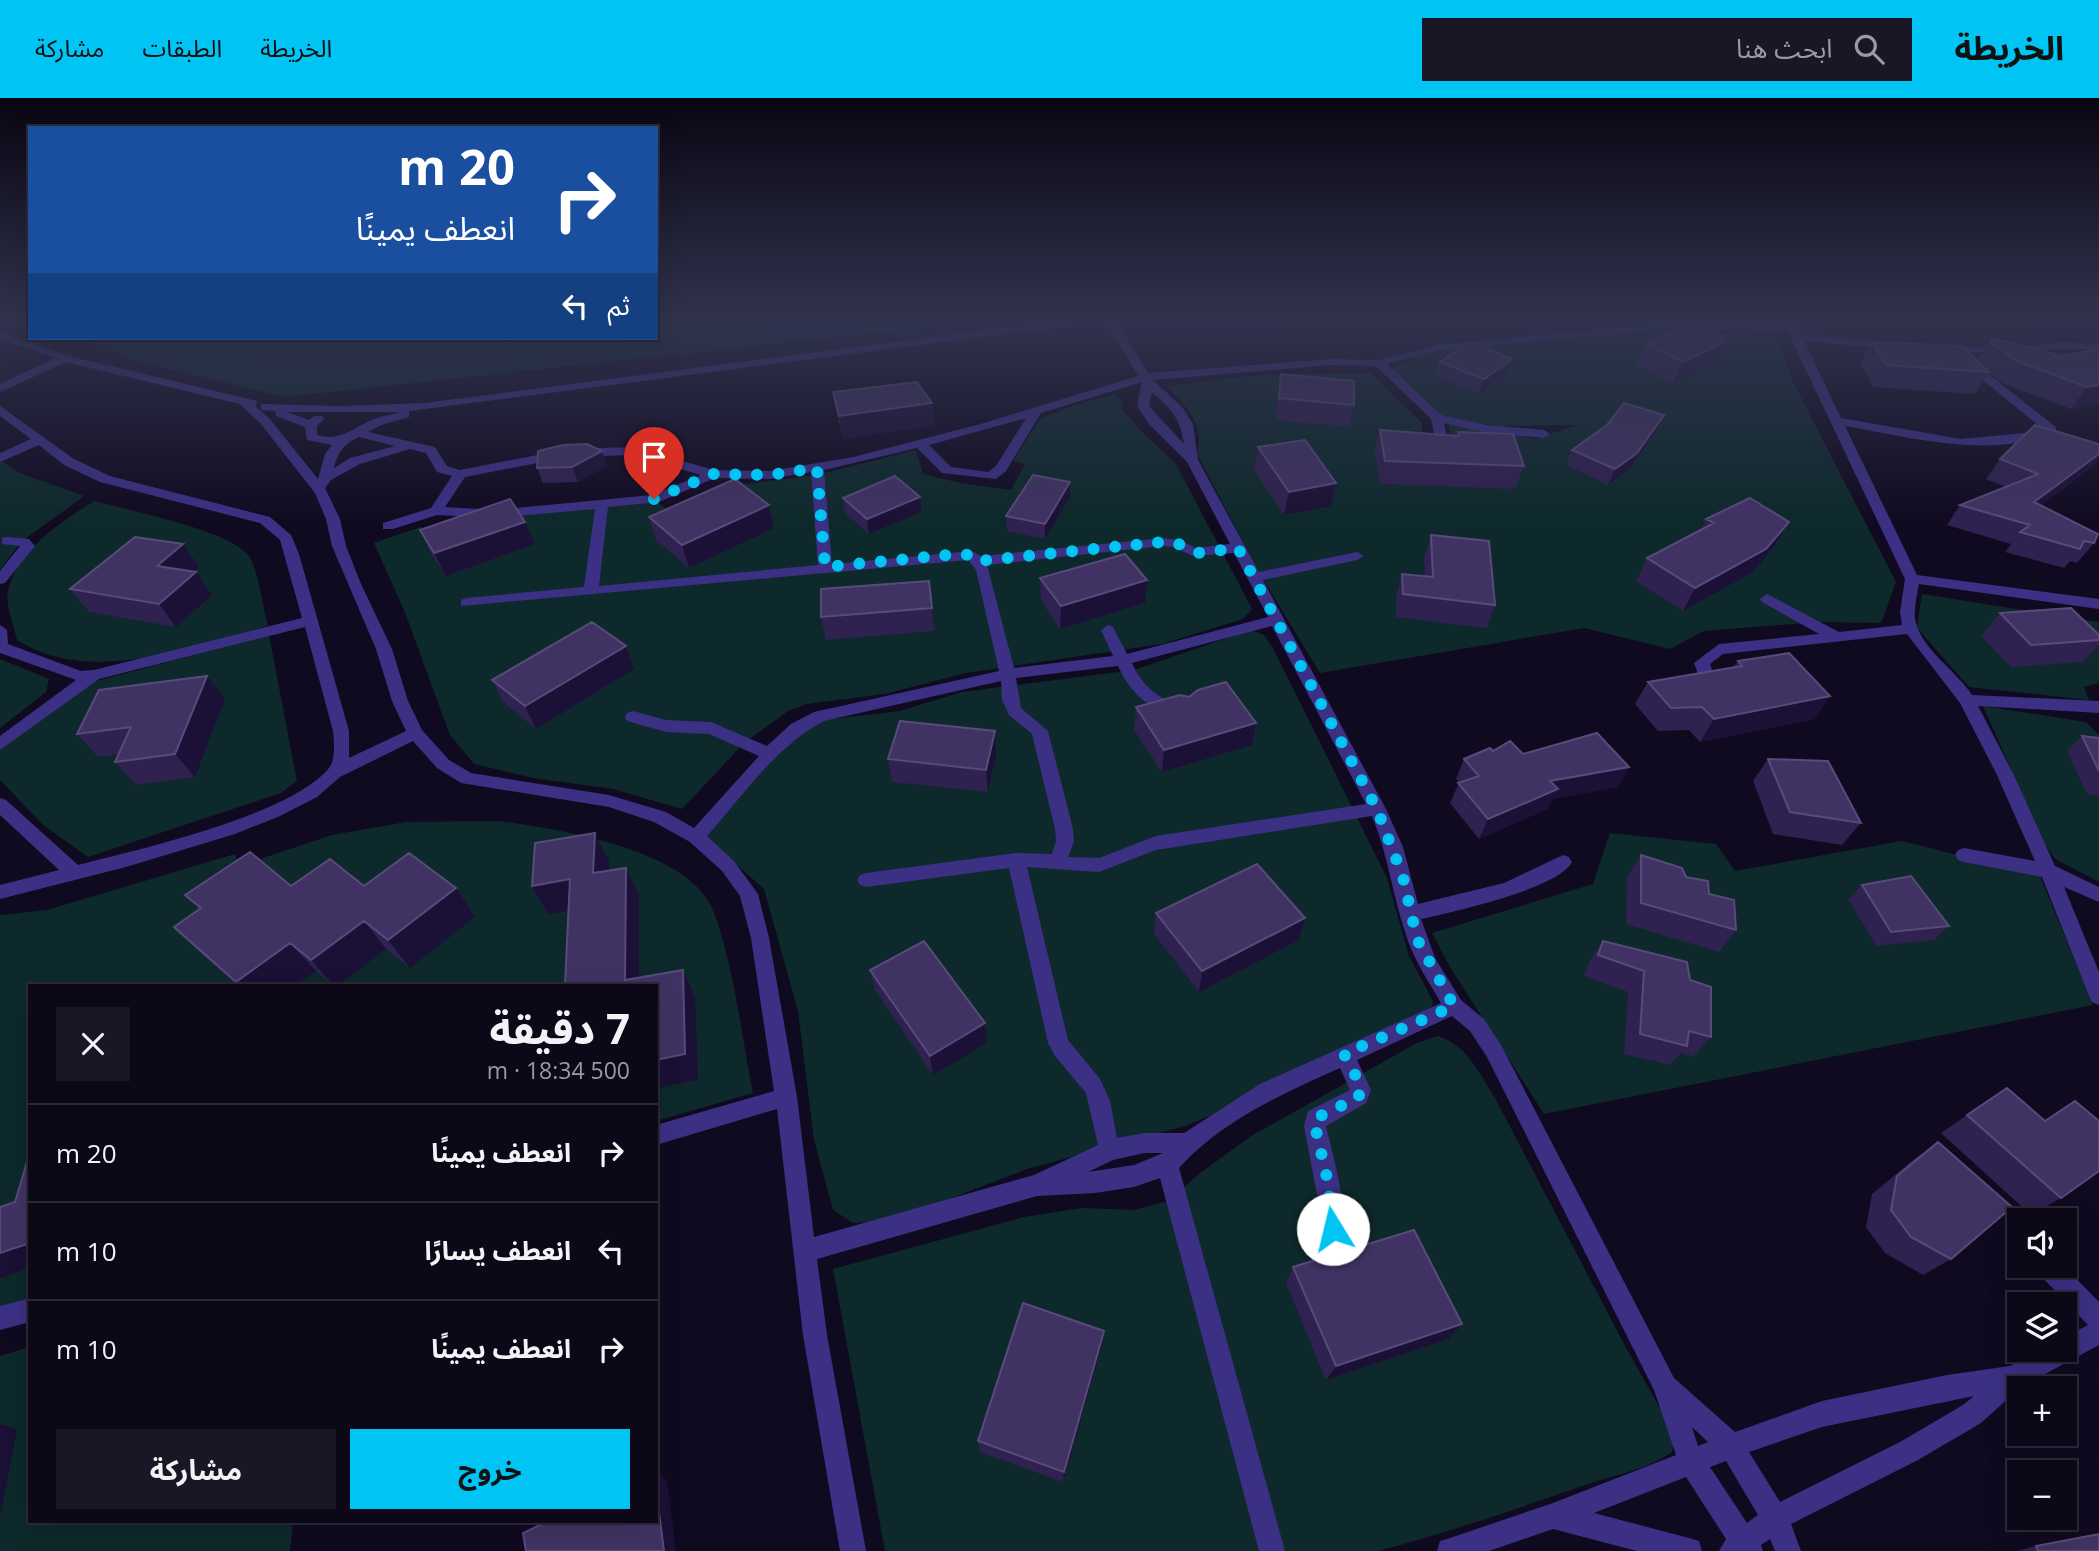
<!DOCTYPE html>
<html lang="ar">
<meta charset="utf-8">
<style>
:root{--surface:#0c0818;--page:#1a1625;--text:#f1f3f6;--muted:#9a9aa2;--line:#2c2937;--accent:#00c4f4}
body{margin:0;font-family:"Open Sans","Noto Sans Arabic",sans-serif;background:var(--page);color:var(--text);direction:rtl;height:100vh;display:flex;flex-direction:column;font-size:26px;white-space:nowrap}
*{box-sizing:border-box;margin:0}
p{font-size:23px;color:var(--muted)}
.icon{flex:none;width:38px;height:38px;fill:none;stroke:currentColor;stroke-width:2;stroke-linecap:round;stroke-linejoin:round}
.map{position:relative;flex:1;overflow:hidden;direction:ltr}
.sheet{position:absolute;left:28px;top:886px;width:630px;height:539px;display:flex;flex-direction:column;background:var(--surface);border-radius:0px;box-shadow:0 7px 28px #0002,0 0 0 2px var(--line);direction:rtl}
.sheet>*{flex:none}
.banner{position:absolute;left:28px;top:28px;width:630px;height:214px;border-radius:0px;box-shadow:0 7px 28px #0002,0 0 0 2px var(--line);direction:rtl;background:#1a4fa0;color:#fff;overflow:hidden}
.tools{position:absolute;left:2007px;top:1110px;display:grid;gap:14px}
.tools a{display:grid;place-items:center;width:70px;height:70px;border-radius:0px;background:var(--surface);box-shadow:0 7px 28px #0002,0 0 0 2px var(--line);font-size:35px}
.pin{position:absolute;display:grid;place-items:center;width:60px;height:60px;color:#fff;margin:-72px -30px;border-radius:50% 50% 50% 0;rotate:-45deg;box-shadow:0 0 7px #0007}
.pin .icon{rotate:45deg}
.me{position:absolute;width:77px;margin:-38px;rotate:351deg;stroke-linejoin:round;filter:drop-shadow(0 0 5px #0008)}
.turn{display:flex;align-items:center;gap:24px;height:147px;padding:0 28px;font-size:32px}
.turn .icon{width:91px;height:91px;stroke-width:2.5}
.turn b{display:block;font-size:49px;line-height:60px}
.then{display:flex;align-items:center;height:66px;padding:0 28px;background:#0003;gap:14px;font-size:26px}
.round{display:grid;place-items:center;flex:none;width:74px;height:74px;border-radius:0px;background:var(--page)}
.summary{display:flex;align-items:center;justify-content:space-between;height:119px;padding:0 28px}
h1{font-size:42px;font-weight:700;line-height:52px}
.cta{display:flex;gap:14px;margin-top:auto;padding:14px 28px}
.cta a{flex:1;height:80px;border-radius:0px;background:var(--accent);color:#111;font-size:28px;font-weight:700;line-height:80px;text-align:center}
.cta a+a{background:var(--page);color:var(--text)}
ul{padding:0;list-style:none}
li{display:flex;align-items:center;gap:21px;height:98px;padding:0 28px;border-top:2px solid var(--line)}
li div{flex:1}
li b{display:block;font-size:26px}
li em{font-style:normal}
header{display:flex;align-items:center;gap:42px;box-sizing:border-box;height:98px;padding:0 35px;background:var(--accent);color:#111}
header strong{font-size:33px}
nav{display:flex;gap:38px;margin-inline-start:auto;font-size:24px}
.search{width:490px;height:63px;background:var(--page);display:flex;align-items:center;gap:18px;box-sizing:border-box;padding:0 24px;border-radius:0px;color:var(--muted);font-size:26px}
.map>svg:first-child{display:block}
.green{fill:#0d292b}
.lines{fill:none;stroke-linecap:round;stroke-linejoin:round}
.minor{fill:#3b3084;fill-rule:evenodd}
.wall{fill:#2f2150}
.shaded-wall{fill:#1b1035}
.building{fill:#403363;stroke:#584a7b;stroke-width:2}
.route{stroke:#00c4f4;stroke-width:12;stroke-dasharray:0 21.6}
</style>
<header>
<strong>الخريطة</strong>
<div class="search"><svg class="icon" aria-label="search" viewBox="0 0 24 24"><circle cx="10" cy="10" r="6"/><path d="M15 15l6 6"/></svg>ابحث هنا</div>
<nav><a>الخريطة</a><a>الطبقات</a><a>مشاركة</a></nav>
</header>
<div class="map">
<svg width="2099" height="1453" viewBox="0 0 2099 1453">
<rect width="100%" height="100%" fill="#100a20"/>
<path class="green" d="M656,222H993L284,299L134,262L79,240H656Z
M1675,232L1777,238L1792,282L1896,484L1881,525L1818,524L1704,533L1670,551L1584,530L1320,575L1258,473L1197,356C1205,324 1187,311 1167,288L1260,277L1371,275L1422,325V335L1452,342L1448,325L1535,341L1577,327L1497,328L1441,319L1392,271L1428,253Z
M1113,297L1122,302V311L1140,332L1176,366L1252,511L1243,521L1162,546L966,575L885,596L807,606L788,613L745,644L682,711L613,691L533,680L474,666L450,637L404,512L374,445L420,429L454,433L493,418L654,401L674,417L727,388L817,377L916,352L923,376L960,385L1011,392L1025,366L1013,363L1040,321L1075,307Z
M0,362L20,375L84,398L21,444L0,472Z
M94,403C124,411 238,434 250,460C260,479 262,507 268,528C189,548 91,589 17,542C14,528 5,506 8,493C16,453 62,423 94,403Z
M1922,496L2099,524V585L2084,589L2089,602L1969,589L1917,530Z
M1251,532L1264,537L1273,550L1387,780L1409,858L1433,903L1431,914L1246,1003L1185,1028L1027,1071L891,1123L853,1125L833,1112L814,1042L798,913L764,791L703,737L780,650L823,622L900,613L962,594L1134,572Z
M269,537L297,683L281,695L88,759L43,727L0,682V651L93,584Z
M0,561L49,581L46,594L0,630Z
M1983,608L2086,624L2099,637V784L2055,761L2045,747Z
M498,723C555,730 689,751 713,812C733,863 742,940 753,995L656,1023V887H30V1200L0,1209V817L47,812L235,756L239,768L332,737L406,724Z
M1610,735L1716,746L1735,773L1902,743L2040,778L2093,907L1544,1016L1450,869L1432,835L1593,786Z
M1438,938C1467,947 1480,976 1495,1000L1623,1244L1675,1337L1672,1354C1646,1372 1618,1376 1588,1386C1519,1410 1450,1434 1378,1453H885L833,1171L1024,1119L1082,1110L1134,1112L1168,1103L1200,1075L1253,1037L1417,945Z
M30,1249V1423H293L290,1453H0V1258Z"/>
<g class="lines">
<path class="minor" d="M1063,222H1096L1091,225L409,313V319L381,327L368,334L435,349L447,368L460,372L568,351L633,349L714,372L770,373L853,359L977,327L1138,278L1105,222H1116L1148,275L1331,261L1379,262L1436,247L1670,225L1784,226L1783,222H1794L1800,236L1894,245L1900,248L1894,251L1804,243L1841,320L1961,341L2034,334L2043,331L1968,270L1978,268L2056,329V335C1988,361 1914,340 1845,328L1917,477L2099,501V511L1919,486C1917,497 1914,509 1915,520C1919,550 1956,572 1972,597L2099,603V615L1978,608L2013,675L2055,768L2099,789V804L2064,789L2099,874V907L2092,904L2089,898L2042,779L1964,764L1958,762L1955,757L1958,752L1964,750L2035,763L1996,675L1960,605L1907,536L1723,556L1710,566L1715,580L1713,584H1701L1694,565L1719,546L1819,536L1762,504L1760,501L1767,496L1839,534L1902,527L1900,514L1905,481L1787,232L1670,231L1436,253L1387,266L1441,317L1487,327L1544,332L1550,336L1544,340L1487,335L1444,325L1449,350L1443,354L1437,350L1431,321L1376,268L1331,267L1153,282L1182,309L1193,326L1198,362L1259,474L1357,454L1364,458L1357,462L1263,482L1386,711L1403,749L1418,806L1504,785L1563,757L1569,759L1572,764C1558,791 1452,814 1421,821L1435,860L1461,902L1484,921L1501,947L1674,1280L1735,1334L1822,1303L1947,1277L2010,1268L2041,1251H2065V1239L2088,1227L2038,1175L2035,1167H2063L2099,1204V1247L2021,1289L1981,1325L1918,1362L1791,1426L1801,1453H1775L1770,1441L1761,1447L1763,1453H1719L1726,1441L1686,1379L1594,1415L1689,1440L1699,1443L1702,1453H1637L1553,1431L1489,1453H1437L1440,1443L1450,1440L1553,1405L1676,1357L1654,1292L1487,959L1470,933L1452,918L1357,962L1371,992L1366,1005L1326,1028C1332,1053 1350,1117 1341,1139L1333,1142L1325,1139L1304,1028L1308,1013L1350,992L1340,970C1284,995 1221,1023 1179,1070L1285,1453H1259L1160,1080L1134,1089L1095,1095L1037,1098L817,1161L827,1237L866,1453H840L803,1237L777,1011L656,1047V1027L774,993L751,840L740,798L722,773L690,744L654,724L609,709L461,685L437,670L413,643L340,679L317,699L280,718L235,736L126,769L0,801V787L59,772L0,717V700L6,702L78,767C140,751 289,718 329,670C336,661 334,644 333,633L305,529L99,581L0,652V638L76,582L0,555V527L7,532L8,546L81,573L94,572L302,520L280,442L260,425L100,384L64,367L39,347L0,364V355L31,341L0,318V308L74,361L110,378L270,419L291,437L299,456L349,633V660L406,633L392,603L376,551L332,448L326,421L315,395L261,326L240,306L66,264L0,294V286L55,260L0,241V234L69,258L257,303L256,309L269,320L318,381L325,356L332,347L307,342L305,329L276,318L275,313L261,312V306L341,308L425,305ZM1142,284L1137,308L1149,326L1187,364L1230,446L1195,450L1181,442L1162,440L981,458L972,453L832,466L824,372L917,350L942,375L996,381L1006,373L1041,315ZM1152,294C1172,313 1180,319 1184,346L1149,308ZM287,314H400C391,317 381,318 372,322C353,330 340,344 317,337V328L324,321L322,318H314L309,322ZM1026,320L996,368L988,374L951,369L929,347ZM359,339L395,348L350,360L334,370C338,354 344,346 359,339ZM410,351L426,355L437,374L452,378L431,410L383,425V431H393L437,417L495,420L595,411L584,489L466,500L461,502V508L968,462L976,472L999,573L814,614L791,626L767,648L711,624L666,622L633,613L627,615L625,619L627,623L666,634L709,636L759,658L694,730L666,714L609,697L471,675L449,662L422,632L408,603L392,551L361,486L346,448L340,421L325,390L331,382L360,366ZM632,357L701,377L652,397L495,412L445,409L465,379L568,359ZM811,374L818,467L599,488L608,409L659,404L715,380L770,381ZM1162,448L1173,449L1193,458L1234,455L1268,519L1127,556L1113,529L1108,527L1101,532L1113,558L1014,570L987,467ZM1272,528L1366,706L1156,738L1099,760L1068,759L1074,743L1073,731L1048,633L1021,610L1016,580L1118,568C1131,596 1147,609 1176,618L1182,616L1184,612L1182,608C1157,600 1143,589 1132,565ZM1001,583L1002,602L1009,617L1032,636L1055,731L1056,743L1052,756L1016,755L866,775L860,777L857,782L860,787L866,789L1009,770L1048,945L1055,958L1086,995L1098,1047L1034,1077L814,1139L797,999L769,840L758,796L734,763L707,738C743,698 776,648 824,623ZM1372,718C1389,759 1393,802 1408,843C1416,865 1429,884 1441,905L1260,986L1184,1035H1144L1117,1040L1110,1003L1100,981L1068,942L1027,769L1099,774L1156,752ZM1144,1055H1163L1134,1067L1088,1074L1113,1062ZM1974,1298L1963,1307L1900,1344L1780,1404L1749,1354L1822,1329ZM1692,1329L1708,1344L1698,1348ZM1726,1363L1758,1417L1747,1425L1710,1369Z
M2064,244L2099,246V252C2047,249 1996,256 1943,254L1937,251L1943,248L1996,250Z
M7,439L29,441L35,448L5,485L0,486V473L20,448L2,446V440Z
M30,1200V1224L0,1232V1208Z"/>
</g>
<path class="wall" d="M1726,238L1714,266L1673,286L1636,268L1645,246Z
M1992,240L2062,258L2099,251V305L2071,311L2002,285L1989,275L1975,296L1873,289L1860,265L1873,244L1977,263Z
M1440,264L1507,276L1479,296L1436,278Z
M1281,276L1354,307L1349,329L1275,322Z
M833,294L932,305L934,327L843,341L837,316Z
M1664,317L1657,332L1630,370L1608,387L1566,367L1572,352Z
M1380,332L1456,338L1458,334L1524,368L1515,391L1380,386L1374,355Z
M2099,346V361L2093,368L2041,407L2094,445L2077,465L2070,463L2064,470L2005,454L2011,446L1947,427L1960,407L2006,389L1986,381L2000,361Z
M1258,349L1336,385L1331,408L1284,417L1254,372Z
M607,368L578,384L543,385L537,370Z
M1070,399L1045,441L1007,433L1006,418Z
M843,400L921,414L869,436L845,415Z
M769,407L774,430L689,470L656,442L649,419Z
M1706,421L1789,424L1776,446L1753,474L1683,513L1636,483L1647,460L1700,433Z
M525,424L535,446L446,478L431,455L420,432Z
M1431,437L1495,507L1487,530L1396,519V499L1402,476L1425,478L1424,460Z
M183,446L199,469L194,473L196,474L212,497L176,529L89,514L70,491Z
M1040,480L1145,505L1060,531L1041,503Z
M929,483L934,533L826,542L821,519Z
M2000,515L2099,537V547L2083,564L2011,569L1981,538Z
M1738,563L1830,598L1814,621L1700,644L1689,632L1658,633L1635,606L1648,584L1733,570Z
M634,571L536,631L503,604L492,582Z
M207,578L225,601L195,679L136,687L115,664L119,656L98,659L77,636Z
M1189,599L1252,647L1162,674L1134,632L1136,609Z
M2082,638L2099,640V698L2087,696L2067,653Z
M1493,653L1523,656L1618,689L1553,701L1547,711L1479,741L1450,705L1459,685L1456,681L1464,661Z
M996,656L988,694L892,684L888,661Z
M1768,661L1861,725L1842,747L1773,736L1753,683Z
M1641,757L1686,779L1709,796L1736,832L1719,854L1626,826L1627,779Z
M1862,787L1949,828L1934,842L1877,848L1848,801Z
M291,788H364L456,790L475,819L410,870L386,851L339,887H333L316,873L296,887H237L203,857L174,829L200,811L185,797Z
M1156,815L1305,820L1299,842L1199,894L1154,836Z
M1603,843L1690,882L1711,939L1693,959L1681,955L1670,967L1624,956L1628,894L1584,878L1589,864Z
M870,872L987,945L933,977L875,892Z
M1967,1017L2061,1100L2031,1117L1941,1035Z
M1938,1044L1951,1161L1923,1177L1885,1155L1866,1129L1872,1096L1913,1062Z
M1293,1169L1462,1226L1449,1241L1326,1282L1286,1185Z
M1104,1233L1102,1247L1063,1384L980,1354L978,1343Z
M2036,1448L2099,1453H2017Z"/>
<path class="shaded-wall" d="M1726,238L1714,266L1673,286L1683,264Z
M1512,261L1507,276L1479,296L1484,281Z
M2099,287V305L2071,311L2087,289Z
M932,305L934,327L843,341L839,318Z
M1664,317L1657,332L1630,370L1608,387L1615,371Z
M602,353L607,368L578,384L572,369Z
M2099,356V361L2093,368L2019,423L2034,404Z
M1070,384V399L1045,441V426Z
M1336,385L1331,408L1284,417L1289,394Z
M920,399L921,414L869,436L867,421Z
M769,407L774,430L689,470L682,447Z
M525,424L535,446L446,478L434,455Z
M1789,424L1776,446L1753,474L1683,513L1695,490Z
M183,446L199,469L174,490L157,468Z
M196,474L212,497L176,529L159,506Z
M1147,482L1145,505L1060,531L1061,508Z
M626,548L634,571L536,631L525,608Z
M207,578L225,601L195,679L175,656Z
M1830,598L1814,621L1700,644L1714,621Z
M1256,625L1252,647L1162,674L1164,652Z
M995,633L996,656L988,694L986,672Z
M1629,669L1618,689L1553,701L1547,711L1479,741L1488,721L1550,683Z
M595,735L609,764L608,804L593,775Z
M626,770L639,798V887L625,882Z
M570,781L586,810L548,816L532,788Z
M456,790L475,819L410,870L388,842Z
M1305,820L1299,842L1199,894L1202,873Z
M364,823L386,851L339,887H333L311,862Z
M290,845L316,873L296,887H239L236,884Z
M683,872L695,899L698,982L656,990V962Z
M985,925L987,945L933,977L930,958Z
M30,1145V1170L0,1180V1155Z
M1462,1226L1449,1241L1326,1282L1336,1268Z
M1104,1233L1102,1247L1063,1384L1064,1374Z
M0,1326L17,1331L0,1419Z
M656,1374L667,1382L676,1453H664L656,1391Z"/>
<path class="building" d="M1697,225L1726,238L1719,242L1724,244L1683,264L1645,246Z
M1992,240L2062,258L2099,251V287L2087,289L2017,263L1990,244Z
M1469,244L1512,261L1484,281L1440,264Z
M1873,244L1962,248L1989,274L1886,267Z
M1281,276L1354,283V307L1279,300Z
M917,284L932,305L839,318L833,294Z
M1624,305L1664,317L1637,355L1615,371L1572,352L1607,327Z
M2035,327L2099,346V356L2034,404L2098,436L2094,445L2084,443L2080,451L2020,434L2030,427L1960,407L2038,376L2000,361Z
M1380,332L1459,338L1458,334L1513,336L1524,368L1385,363Z
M1305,342L1336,385L1289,394L1258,349Z
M587,346L602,353L572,369L537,370L538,353L563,347Z
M1033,377L1070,384L1045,426L1006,418Z
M895,378L920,399L867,421L843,400Z
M735,381L769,407L682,447L649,419Z
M1750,400L1789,424L1766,451L1695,490L1647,460L1714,425L1706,421Z
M510,401L525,424L434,455L420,432Z
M1431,437L1489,443L1495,507L1403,496L1402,476L1433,479Z
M135,439L183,446L157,468L196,474L159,506L70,491Z
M1125,456L1147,482L1061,508L1040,480Z
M929,483L932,510L821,519V491Z
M2071,510L2099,537V542L2031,547L2000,515Z
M592,524L626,548L525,608L492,582Z
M1789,555L1830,598L1714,621L1702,609L1671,610L1648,584L1742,568L1738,563Z
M207,578L175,656L115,664L131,629L77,636L99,592Z
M1226,584L1256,625L1164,652L1136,609L1180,597L1189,599L1198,592Z
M900,623L995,633L986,672L888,661Z
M1597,635L1629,669L1550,683L1558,691L1488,721L1458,685L1479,678L1464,661L1490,650L1493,653L1510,643L1523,656Z
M2082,638L2099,640V673Z
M1768,661L1828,663L1861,725L1790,714Z
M595,735L593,775L626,770L625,882L683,872L685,956L656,962V887H565L570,781L532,788L535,745Z
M250,754L291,788L330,761L364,788L409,755L456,790L388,842L364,823L311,862L290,845L236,884L174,829L201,810L185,797Z
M1641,757L1682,770L1686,779L1708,783L1709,796L1734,802L1736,832L1641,805Z
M1257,766L1305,820L1202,873L1156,815Z
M1911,778L1949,828L1891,834L1862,787Z
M924,843L985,925L930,958L870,872Z
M1603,843L1687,864L1690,882L1711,889V939L1689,933L1687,948L1640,936L1644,873L1598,857Z
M2007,990L2045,1023L2075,1003L2099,1023V1073L2061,1100L1967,1017Z
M1938,1044L2012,1109L1951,1161L1911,1139L1891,1112L1897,1078Z
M30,1054V1145L0,1155V1109L15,1104Z
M1414,1132L1462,1226L1336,1268L1293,1169Z
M1023,1205L1104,1233L1064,1374L978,1343Z
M656,1391L664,1453H526L523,1435L548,1423H656Z
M2099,1436V1453H2038L2036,1448Z"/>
<linearGradient id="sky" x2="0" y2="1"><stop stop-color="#090612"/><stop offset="0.52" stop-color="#31334e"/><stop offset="1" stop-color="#31334e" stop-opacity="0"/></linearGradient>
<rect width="2099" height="426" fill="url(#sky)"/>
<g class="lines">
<path class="route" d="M654,401L713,376L770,377L817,370L825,469L957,456L972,457L979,463L1162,444L1176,445L1200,455L1238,450L1377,711L1403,779L1417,841L1454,908L1344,956L1359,984V999L1316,1020L1315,1028L1327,1080L1333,1131"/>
</g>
</svg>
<div class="tools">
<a><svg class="icon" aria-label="sound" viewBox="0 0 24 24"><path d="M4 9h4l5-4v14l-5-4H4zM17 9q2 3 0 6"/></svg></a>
<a><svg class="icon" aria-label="layers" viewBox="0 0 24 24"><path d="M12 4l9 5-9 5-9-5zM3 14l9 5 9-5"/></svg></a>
<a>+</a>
<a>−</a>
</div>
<div class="pin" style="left:654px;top:401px;background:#d93025"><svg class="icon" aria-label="arrive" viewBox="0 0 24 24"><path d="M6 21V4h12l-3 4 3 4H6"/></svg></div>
<svg class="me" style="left:1333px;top:1131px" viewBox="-20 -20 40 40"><circle r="19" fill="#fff"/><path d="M0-13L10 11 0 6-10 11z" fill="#00c4f4"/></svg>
<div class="banner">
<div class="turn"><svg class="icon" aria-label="right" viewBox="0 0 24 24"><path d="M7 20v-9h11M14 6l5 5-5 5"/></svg><div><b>20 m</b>انعطف يمينًا</div></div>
<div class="then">ثم<svg class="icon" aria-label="left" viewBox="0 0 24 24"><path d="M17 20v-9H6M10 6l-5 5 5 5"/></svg></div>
</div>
<section class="sheet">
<div class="summary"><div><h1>7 دقيقة</h1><p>500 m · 18:34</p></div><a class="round"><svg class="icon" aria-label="close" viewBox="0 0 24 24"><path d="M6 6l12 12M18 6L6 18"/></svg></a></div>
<ul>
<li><svg class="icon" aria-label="right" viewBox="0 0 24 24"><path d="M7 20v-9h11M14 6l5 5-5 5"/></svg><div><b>انعطف يمينًا</b></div><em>20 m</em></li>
<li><svg class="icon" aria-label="left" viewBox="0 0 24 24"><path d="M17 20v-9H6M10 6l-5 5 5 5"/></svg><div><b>انعطف يسارًا</b></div><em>10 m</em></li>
<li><svg class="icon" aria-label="right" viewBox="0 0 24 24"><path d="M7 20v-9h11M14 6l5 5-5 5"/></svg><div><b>انعطف يمينًا</b></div><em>10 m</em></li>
</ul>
<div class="cta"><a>خروج</a><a>مشاركة</a></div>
</section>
</div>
